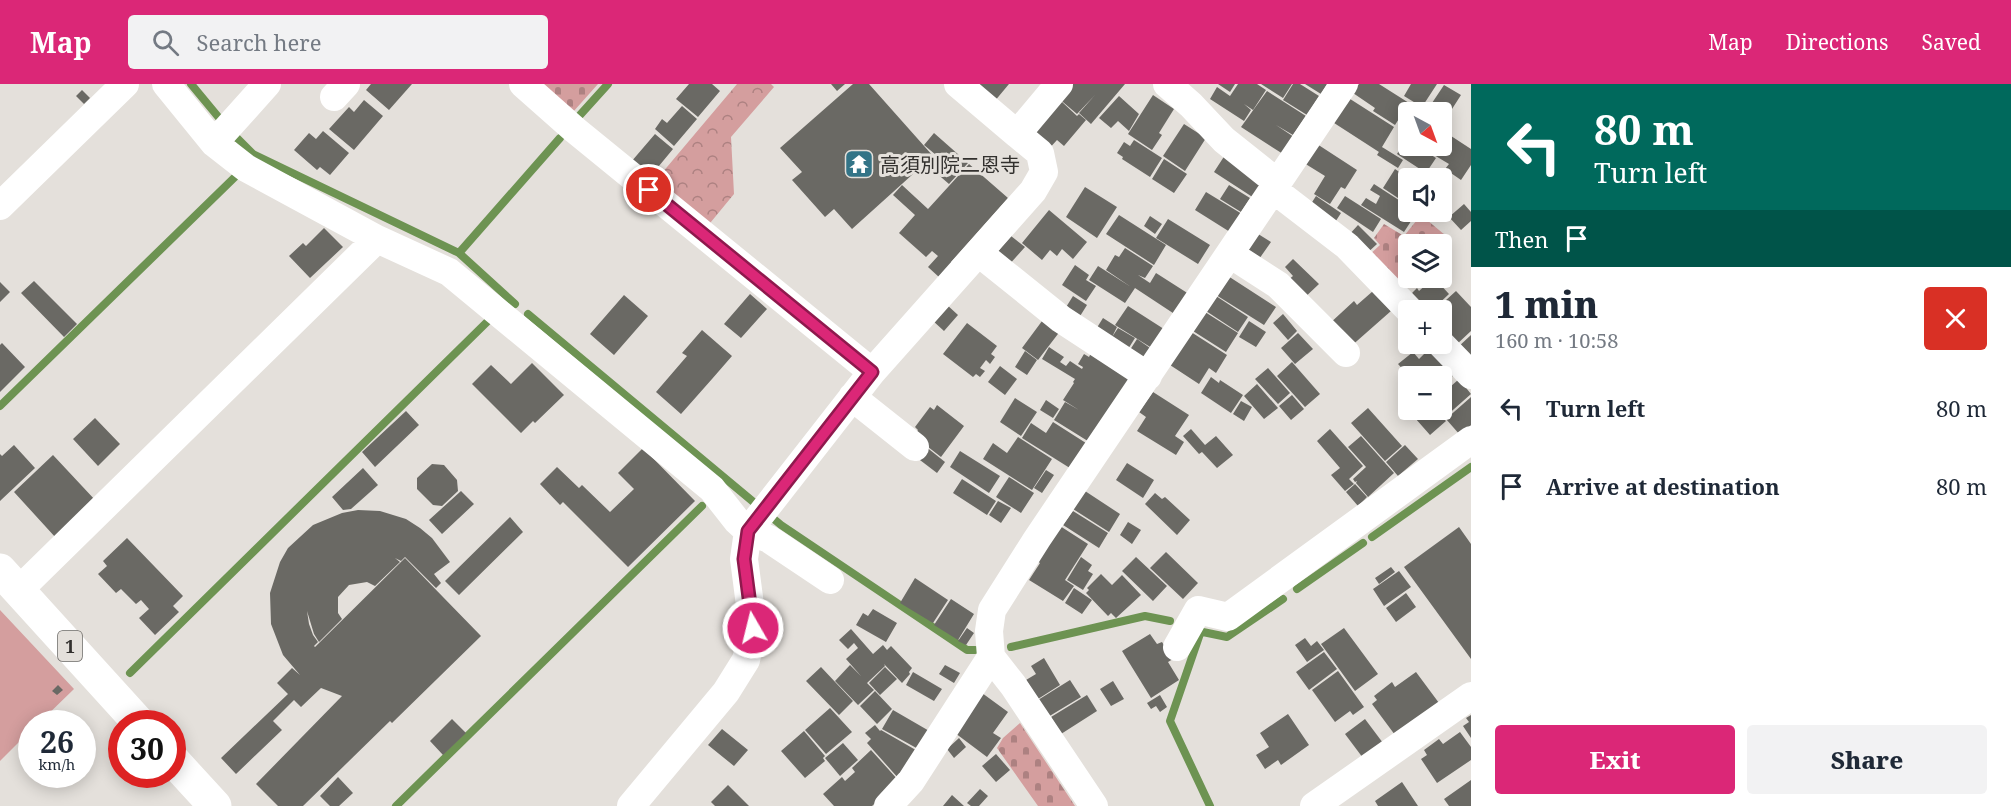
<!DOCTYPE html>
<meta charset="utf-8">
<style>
:root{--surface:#fff;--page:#f2f2f3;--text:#1f2937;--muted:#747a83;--accent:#db2777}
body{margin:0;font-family:"Noto Serif","Noto Sans JP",serif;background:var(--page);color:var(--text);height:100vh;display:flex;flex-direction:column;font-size:22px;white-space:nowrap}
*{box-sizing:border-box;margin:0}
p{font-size:20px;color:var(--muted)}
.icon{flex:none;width:33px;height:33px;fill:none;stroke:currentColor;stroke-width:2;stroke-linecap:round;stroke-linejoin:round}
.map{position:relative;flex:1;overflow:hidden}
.details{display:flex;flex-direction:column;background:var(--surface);width:540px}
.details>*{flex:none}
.guide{background:#00695c;color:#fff;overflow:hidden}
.needle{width:39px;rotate:139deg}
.fabs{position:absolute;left:1398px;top:18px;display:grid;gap:12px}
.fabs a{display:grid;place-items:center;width:54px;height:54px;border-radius:6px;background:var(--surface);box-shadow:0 3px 15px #0003;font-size:30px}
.speed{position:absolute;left:18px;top:626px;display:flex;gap:12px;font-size:30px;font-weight:700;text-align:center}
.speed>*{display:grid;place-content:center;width:78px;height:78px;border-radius:50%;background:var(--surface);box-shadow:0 3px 15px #0003;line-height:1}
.speed small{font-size:15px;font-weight:400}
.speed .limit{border:9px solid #d22;background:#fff;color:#111}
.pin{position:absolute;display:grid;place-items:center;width:51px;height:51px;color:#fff;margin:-26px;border:3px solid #fff;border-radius:50%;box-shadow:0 2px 6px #0007}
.me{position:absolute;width:66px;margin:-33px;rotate:352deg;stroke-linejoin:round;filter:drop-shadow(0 0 4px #0008)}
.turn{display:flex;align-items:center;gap:21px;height:126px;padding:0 24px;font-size:27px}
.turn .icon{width:78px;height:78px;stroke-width:2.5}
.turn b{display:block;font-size:42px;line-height:51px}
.then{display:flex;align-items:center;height:57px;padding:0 24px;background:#0003;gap:12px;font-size:22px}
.round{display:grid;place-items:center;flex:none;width:63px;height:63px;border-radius:6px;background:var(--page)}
.summary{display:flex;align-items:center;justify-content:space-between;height:102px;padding:0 24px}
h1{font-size:36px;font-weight:800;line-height:45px}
.button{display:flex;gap:12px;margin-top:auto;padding:12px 24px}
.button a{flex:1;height:69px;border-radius:6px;background:var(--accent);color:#fff;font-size:24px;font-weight:800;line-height:69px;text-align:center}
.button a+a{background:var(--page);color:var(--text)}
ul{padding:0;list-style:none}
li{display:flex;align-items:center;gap:18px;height:78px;padding:0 24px}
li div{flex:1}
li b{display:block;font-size:22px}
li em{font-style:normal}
header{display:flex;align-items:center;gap:36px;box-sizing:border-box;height:84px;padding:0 30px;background:var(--accent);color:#fff}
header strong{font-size:28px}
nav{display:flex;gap:33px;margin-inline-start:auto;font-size:21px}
.search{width:420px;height:54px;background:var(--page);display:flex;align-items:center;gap:15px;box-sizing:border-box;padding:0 21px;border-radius:6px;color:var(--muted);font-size:22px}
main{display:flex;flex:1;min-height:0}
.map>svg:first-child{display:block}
.forest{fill:url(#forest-crowns)}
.cemetery{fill:url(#cemetery-stones)}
.garden{fill:#d49e9e}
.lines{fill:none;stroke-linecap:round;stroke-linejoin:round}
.stream{stroke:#6d9352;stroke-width:8}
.building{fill:#6a6964}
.minor{stroke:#fff;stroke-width:28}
.major{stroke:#fff;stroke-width:33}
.route-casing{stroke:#8e194d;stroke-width:15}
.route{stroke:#db2777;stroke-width:10}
.labels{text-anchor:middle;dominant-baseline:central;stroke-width:6;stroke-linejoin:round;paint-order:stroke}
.shield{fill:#e4e0db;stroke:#676562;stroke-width:1.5}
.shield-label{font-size:18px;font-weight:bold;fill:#32302e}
.poi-label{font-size:20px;fill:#32302e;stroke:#e4e0db;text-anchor:start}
</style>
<header>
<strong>Map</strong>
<div class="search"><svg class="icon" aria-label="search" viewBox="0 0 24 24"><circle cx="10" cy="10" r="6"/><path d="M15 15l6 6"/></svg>Search here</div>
<nav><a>Map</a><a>Directions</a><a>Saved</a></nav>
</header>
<main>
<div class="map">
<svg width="1471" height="722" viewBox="0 0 1471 722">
<defs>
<pattern id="forest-crowns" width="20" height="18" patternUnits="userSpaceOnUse" patternTransform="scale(1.5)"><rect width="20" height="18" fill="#d49e9e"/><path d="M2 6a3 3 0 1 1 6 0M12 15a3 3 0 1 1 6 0" fill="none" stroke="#ad8181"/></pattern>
<pattern id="cemetery-stones" width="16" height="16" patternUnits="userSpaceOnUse" patternTransform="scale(1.5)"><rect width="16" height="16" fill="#d49e9e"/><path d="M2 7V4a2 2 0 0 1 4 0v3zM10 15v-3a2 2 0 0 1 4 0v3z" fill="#ad8181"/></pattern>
</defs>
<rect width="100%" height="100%" fill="#e4e0db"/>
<path class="forest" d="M737,0H771L774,3L731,53L734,110L706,144L651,102Z"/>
<path class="cemetery" d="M543,0H598L573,28Z
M1421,131L1445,151L1446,159L1442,163V160H1408V193L1404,198H1395L1367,173L1380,161L1374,154L1384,140L1404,152Z
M1020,639L1075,722H1038L997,664L1003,654Z"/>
<path class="garden" d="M0,526L74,605L39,639H32L31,646L0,677Z"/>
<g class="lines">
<path class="stream" d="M191,0L220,35
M580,31L608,0
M233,50L253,70L459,169L515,220
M459,169L560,54
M528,230L781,441L967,566H975
M0,322L237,91
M1372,453L1471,383
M1297,505L1363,459
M1198,547L1227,553L1283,515
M1201,547L1170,637L1210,722
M1011,563L1145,532L1170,537
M130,589L488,237
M396,722L702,422"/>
</g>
<path class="building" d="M371,0H412L389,26L366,6Z
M689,0H712L720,7L698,33L676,15Z
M831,0H845L837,7Z
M853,0H869L933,72L852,145L834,125L825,133L792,96L802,88L780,64Z
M973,0H1009L994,18Z
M1068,0H1125L1091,40L1079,29L1095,11L1077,30L1057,13Z
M1218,0H1235L1230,8Z
M1238,0H1257L1266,6L1253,26L1244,20L1251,26L1244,37L1210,15L1217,3L1230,12Z
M1261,0H1292L1283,14Z
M1293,0H1300L1319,12L1307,31L1283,16Z
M1305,0H1327L1321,10Z
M1359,0H1379L1409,19L1395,41L1373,27L1375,24L1353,9Z
M1411,0H1437L1422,23L1404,12Z
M1444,1L1461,11L1443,39L1442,38V28H1426Z
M82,6L90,14L84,20L76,12Z
M1267,7L1306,32L1293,51L1276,41L1294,53L1283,70L1241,43Z
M1153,11L1174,25L1159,49L1162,51L1152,66L1128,50Z
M1119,12L1139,30L1129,47L1118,37L1111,44L1099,34Z
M1347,13L1394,43L1379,68L1331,37Z
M364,16L383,32L354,66L329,45L349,23L354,28Z
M1060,16L1077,32L1079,30L1086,36L1064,62L1057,56L1046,68L1028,53Z
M682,22L697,35L674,62L655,45L662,35L667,39Z
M1184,40L1206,54L1185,87L1163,72Z
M1442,41L1448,45L1442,56Z
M323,47L349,69L330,91L320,83L317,86L294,66L309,49L316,55Z
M934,49L968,79L949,100L927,81L936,71L924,61Z
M655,50L673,65L649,94L631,78Z
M1448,50L1471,65V81L1461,96L1445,85L1449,80L1434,71Z
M1406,55L1408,56V62H1417L1436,74L1426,89L1397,70Z
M1134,56L1162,74L1150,93L1122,75L1123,73L1117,69L1124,58L1130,62Z
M1317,60L1357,86L1345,105L1341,103L1330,120L1314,110L1325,92L1304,79Z
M1419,62H1438L1433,70Z
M1382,63L1403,76L1398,84L1377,71Z
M1225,71L1265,97L1254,114L1214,88Z
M1164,75L1187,90L1174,109L1152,95Z
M969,80L1008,114L951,178L953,180L940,194L928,183L938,172L932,167L926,173L899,149L915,131L893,111L902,101L928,125Z
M1395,85L1408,94V111L1404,118L1383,104Z
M1374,100L1408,122V128H1417L1404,148L1361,121L1366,114L1376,120L1380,112L1370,106Z
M1229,101L1250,114L1241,128L1220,115Z
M1085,103L1117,123L1097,154L1066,133Z
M1206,108L1242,130L1230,148L1195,126Z
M1316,112L1341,129L1332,143L1307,126Z
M1345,112L1381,135L1373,148L1337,124Z
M1464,120L1471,128V137L1461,146L1449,133Z
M1049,126L1087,158L1073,175L1062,165L1057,172L1050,166L1042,176L1022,159Z
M1119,131L1166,161L1154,181L1106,150Z
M1150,132L1162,140L1155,150L1144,142Z
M1168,135L1210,161L1198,180L1156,154Z
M1358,141L1377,160L1365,171L1347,153Z
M324,144L343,163L310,194L289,172L303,159L306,162Z
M1255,148L1271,158L1257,178L1242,168Z
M1011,152L1025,163L1008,182L995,171Z
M1125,164L1153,182L1145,194L1138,191L1150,199L1156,189L1192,212L1179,233L1135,204L1125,219L1089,196L1098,182L1131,203L1106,186L1115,171L1119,173Z
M1293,175L1319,200L1300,218L1283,200L1293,192L1285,183Z
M1075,181L1089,191L1086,196L1096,202L1086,217L1062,201Z
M1228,192L1276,223L1264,241L1216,211Z
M34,197L77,240L64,253L21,209Z
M1437,197L1449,210L1432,226H1428L1412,209L1417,204L1419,207L1428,199L1432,202Z
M0,198L10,208L0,218Z
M1373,207L1391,227L1349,264L1328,241L1354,217L1357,221Z
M1456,207L1471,223V247L1456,261L1442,244V226H1435Z
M750,210L767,225L741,254L724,240Z
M624,211L648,232L614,271L590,250Z
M1073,212L1087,221L1077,237L1063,228Z
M1216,212L1248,233L1238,248L1206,227Z
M946,220L958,231L944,247L932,236Z
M1128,222L1167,247L1155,266L1115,241Z
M1205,228L1238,249L1226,268L1193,247Z
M1283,230L1297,247L1288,256L1273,239Z
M1045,233L1061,246L1038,276L1022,264Z
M1103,234L1117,243L1112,253L1118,244L1135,254L1125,270L1093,250Z
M1249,237L1266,248L1256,263L1239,253Z
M967,239L997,262L991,270L995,273L990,280L986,276L980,284L985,287L980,293L976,290L973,293L943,270Z
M702,246L732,272L712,295L694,280L712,295L681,330L656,308L687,272L682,269Z
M1191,248L1227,271L1216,289L1209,284L1199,300L1170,281Z
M1298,249L1313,265L1295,280L1281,264Z
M1471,251V277L1458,263Z
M1137,255L1153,266L1143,283L1126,272Z
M2,259L25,283L0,308V261Z
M1432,262L1456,289L1442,302V292H1409L1398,280L1413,268L1419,275Z
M1049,263L1064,273L1060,278L1066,282L1070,277L1082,285L1083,283L1078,280L1084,270L1089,273L1091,269L1132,295L1091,359L1054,336L1065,318L1079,326L1063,316L1074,299L1073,298L1075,295L1042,275Z
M1025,267L1037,276L1027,291L1015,283Z
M1292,278L1320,310L1305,323L1277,292Z
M532,279L564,311L535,339L533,337L521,349L472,300L491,281L511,300Z
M1000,282L1017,295L1005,311L988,298Z
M1268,284L1290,309L1278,320L1255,295Z
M1211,293L1219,299L1220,296L1243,311L1231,329L1201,309Z
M1459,295L1471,310L1445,333L1438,326H1442V304L1447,299L1450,303Z
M1257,300L1278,324L1264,335L1244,312Z
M1153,308L1189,331L1175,352L1184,358L1176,371L1137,347L1146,333L1139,328Z
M1408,310V326H1435L1446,337L1430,351L1400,317Z
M1292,311L1304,325L1291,336L1279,322Z
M1471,313V341L1460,351L1446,335Z
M1015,314L1037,328L1021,352L1000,338Z
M1046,316L1059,325L1053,334L1040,326Z
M1241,317L1252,323L1244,337L1233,330Z
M937,321L964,342L941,373L914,352L918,346L915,343L930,323L934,326Z
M1368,324L1402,362L1385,377L1351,339Z
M406,327L419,341L375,383L362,368Z
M95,334L120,360L98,382L73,355Z
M1053,338L1089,361L1073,386L1022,354L1031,339L1046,349Z
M1191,345L1205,361L1216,352L1233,371L1217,384L1202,368L1199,370L1183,352Z
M1330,345L1363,382L1349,395L1354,400L1345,407L1331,391L1340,384L1317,357Z
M1361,352L1394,389L1368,413L1356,399L1357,397L1355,398L1353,395L1366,383L1348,363Z
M1018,353L1052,375L1032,406L983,375L993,359L1007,369Z
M14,361L35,384L0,417V370L2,372Z
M1405,361L1418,375L1398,392L1386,378Z
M925,362L945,378L937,389L916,373Z
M643,364L695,417L628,483L563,418L560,421L540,400L557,383L579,404L582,401L610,428L634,405L618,389Z
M960,367L1000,392L989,409L950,383Z
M53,371L96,417L56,454L14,408Z
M1127,379L1154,396L1143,414L1116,396Z
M432,380L444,381L457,396L458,407L442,422L433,421L417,405V394Z
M363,384L378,401L351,425L343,426L332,413Z
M1046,386L1054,391L1042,409L1034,404Z
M1009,393L1034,409L1021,429L996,413Z
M962,395L996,417L987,431L953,409Z
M1355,400L1367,413L1358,422L1346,408Z
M461,407L474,420L442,450L429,436Z
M1085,407L1120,430L1109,448L1073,425Z
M1155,409L1162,415L1165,413L1190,436L1177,451L1145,420Z
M998,417L1011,424L1001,439L989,431Z
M358,426L380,427L406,435L420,444L432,454L450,478L434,490L441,499L436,504L405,473L401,477L395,474L400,478L375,502L367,498L349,501L338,513V529L342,535L319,558L314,550L307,527L309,540L313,551L318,558L314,562L315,563L405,474L481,552L392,639L390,637L303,722H278L256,700L342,612L321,604L301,623L294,616L273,637L282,646L236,690L221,674L288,610L277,599L292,584L300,591L283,571L271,540L270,509L280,478L288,464L313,441L342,429Z
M1073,427L1108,449L1099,464L1063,441Z
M510,433L523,448L459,511L445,497Z
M1128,438L1141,446L1132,460L1120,451Z
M1060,442L1088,460L1065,496L1074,502L1063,517L1029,496L1040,479L1037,477Z
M1459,443L1471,460V575L1404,483Z
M127,454L183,512L173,522L179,528L155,551L139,534L149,525L141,516L136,520L121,505L116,509L98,490L107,482L103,477Z
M1166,468L1198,499L1183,515L1150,484Z
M1081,473L1092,481L1088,487L1093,490L1083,506L1067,496Z
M1136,473L1167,502L1153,517L1122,487Z
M1391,483L1395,488L1379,500L1375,494Z
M1399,487L1411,503L1384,522L1373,505Z
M1101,490L1112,501L1122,491L1141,511L1116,534L1111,529L1108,532L1086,509L1089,506L1087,504Z
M915,494L948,516L933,539L900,519Z
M1074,504L1092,516L1082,530L1065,519Z
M1406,509L1416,523L1396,538L1386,524Z
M951,515L974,530L958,556L934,541Z
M873,525L897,539L886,558L856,541L863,529L868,532Z
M967,544L974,549L966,561L958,557Z
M1344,544L1378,590L1355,607L1321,560Z
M851,545L873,570L883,561L887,566L891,562L912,584L909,588L910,590L902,599L884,580L885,582L867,599L874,606L858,621L835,597L850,581L861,592L846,575L858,564L854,559L848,565L839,556Z
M1150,550L1157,560L1162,558L1173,575L1168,578L1179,596L1151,614L1122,567Z
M1305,554L1311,562L1317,557L1324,566L1307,578L1295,561Z
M1324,568L1337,585L1309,606L1296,588Z
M1044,574L1060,601L1038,615L1026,596L1036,590L1031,582Z
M945,581L960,589L954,599L939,590Z
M821,583L853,617L839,631L806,597Z
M885,583L897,595L880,611L869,599Z
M1338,587L1364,623L1353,631L1350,627L1335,638L1312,606Z
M913,588L942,605L934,617L906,601Z
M1416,588L1439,619L1395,651L1372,620L1377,616L1374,612L1392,598L1395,603Z
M1070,596L1081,613L1048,633L1038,616Z
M1113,597L1124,615L1111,622L1100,605Z
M58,601L63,606L57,611L52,607Z
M875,607L892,625L877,640L860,622Z
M982,609L1008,628L993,649L1001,654L987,673L955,649Z
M1087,611L1097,627L1061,650L1051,633Z
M1160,611L1167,623L1160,628L1156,622L1151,625L1147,619Z
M830,624L852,648L826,670L805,646Z
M893,626L931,648L920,666L882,645Z
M1288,630L1309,661L1281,681L1278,676L1265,685L1256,671L1269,663L1260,649Z
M1471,631V654L1463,642L1469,638L1466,634Z
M452,635L466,649L443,671L430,657Z
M1365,635L1383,659L1363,674L1345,650Z
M875,641L880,647L881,646L921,669L899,695L867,659L871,655L865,649Z
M722,645L748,666L734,682L708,661Z
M804,647L825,672L823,674L825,677L805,694L781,667Z
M1460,648L1471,663V676L1437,699L1421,675L1427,671L1424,666L1439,655L1443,660Z
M959,654L966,663L954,674L947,665Z
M843,659L858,676L840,692L825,674Z
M871,666L899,697L872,722H834L823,710L842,693L845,697L855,688L852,684Z
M996,670L1010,686L996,698L982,682Z
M338,693L353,709L339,722H330L320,712Z
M1471,696V722H1449L1444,715Z
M1402,698L1418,722H1378L1375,717Z
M728,701L749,722H715L711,718Z
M980,705L988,712L979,722H971L967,719Z
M952,711L964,722H943Z"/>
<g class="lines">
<path class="minor" d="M166,0L214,59L246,84L377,155
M523,0L575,46L872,288
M958,0L1017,50
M1167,0L1191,21L1224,56L1278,99
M334,13L346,0
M214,59L267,0
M1274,106L1347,162L1409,226
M0,122L125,0
M979,169L1061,235L1148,292
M1230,170L1278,201L1346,269
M1441,260L1471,291
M852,313L915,363
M19,506L377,155L449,188L712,405L737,437L748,447L769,455L830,496
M1177,563L1198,526L1228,533L1471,356
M631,722L726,608L746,576L753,544L744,475L748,447L872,288L1033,107L1044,88L1040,69L1017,50L1059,0
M888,722L911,697L991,573
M1094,722L1013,601L991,573L989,547L992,526L1037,455L1344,0
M1314,722L1471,612"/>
<path class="major" d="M0,486L139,639
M172,675L215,722"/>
</g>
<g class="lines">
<g class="route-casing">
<path id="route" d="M649,106L872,288L748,447L744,475L753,544"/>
</g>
<use href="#route" class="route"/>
</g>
<defs>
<g id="temple-square" transform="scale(1.5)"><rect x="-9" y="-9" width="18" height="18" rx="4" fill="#337487" stroke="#e4e0db"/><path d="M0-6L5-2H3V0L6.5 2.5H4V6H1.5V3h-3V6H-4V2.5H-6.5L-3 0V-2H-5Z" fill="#fff"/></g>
</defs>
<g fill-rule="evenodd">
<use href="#temple-square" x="859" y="80"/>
</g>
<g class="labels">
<rect class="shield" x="58" y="547" width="24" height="30" rx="4.5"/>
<g class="shield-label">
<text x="70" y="562">1</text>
</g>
<g class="poi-label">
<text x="880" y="80">高須別院二恩寺</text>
</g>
</g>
</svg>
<div class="fabs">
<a><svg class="needle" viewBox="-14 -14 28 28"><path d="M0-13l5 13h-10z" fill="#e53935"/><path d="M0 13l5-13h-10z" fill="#747a83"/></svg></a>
<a><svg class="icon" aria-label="sound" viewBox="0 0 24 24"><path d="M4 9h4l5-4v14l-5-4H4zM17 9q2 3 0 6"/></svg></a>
<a><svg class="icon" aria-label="layers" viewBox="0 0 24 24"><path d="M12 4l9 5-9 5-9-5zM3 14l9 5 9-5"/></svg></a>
<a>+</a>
<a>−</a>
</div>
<div class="speed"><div>26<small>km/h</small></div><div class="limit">30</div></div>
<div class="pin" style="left:649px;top:106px;background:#d93025"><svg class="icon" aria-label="arrive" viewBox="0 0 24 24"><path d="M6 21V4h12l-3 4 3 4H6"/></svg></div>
<svg class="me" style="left:753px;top:544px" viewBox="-20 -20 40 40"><circle r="17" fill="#db2777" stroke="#fff" stroke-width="3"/><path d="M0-11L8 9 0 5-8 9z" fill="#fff"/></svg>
</div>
<section class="details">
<div class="guide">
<div class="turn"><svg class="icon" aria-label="left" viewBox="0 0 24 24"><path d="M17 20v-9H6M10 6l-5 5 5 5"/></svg><div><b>80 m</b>Turn left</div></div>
<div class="then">Then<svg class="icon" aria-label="arrive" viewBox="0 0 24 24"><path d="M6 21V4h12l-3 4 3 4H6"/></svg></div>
</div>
<div class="summary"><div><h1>1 min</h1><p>160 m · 10:58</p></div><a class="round" style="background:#d93025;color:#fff"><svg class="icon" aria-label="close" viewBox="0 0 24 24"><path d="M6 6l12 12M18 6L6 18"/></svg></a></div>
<ul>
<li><svg class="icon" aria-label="left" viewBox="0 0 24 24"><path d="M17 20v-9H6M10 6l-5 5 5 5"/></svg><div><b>Turn left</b></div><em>80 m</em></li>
<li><svg class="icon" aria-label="arrive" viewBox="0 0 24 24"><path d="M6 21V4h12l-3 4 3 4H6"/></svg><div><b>Arrive at destination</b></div><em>80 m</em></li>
</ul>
<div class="button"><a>Exit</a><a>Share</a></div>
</section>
</main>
